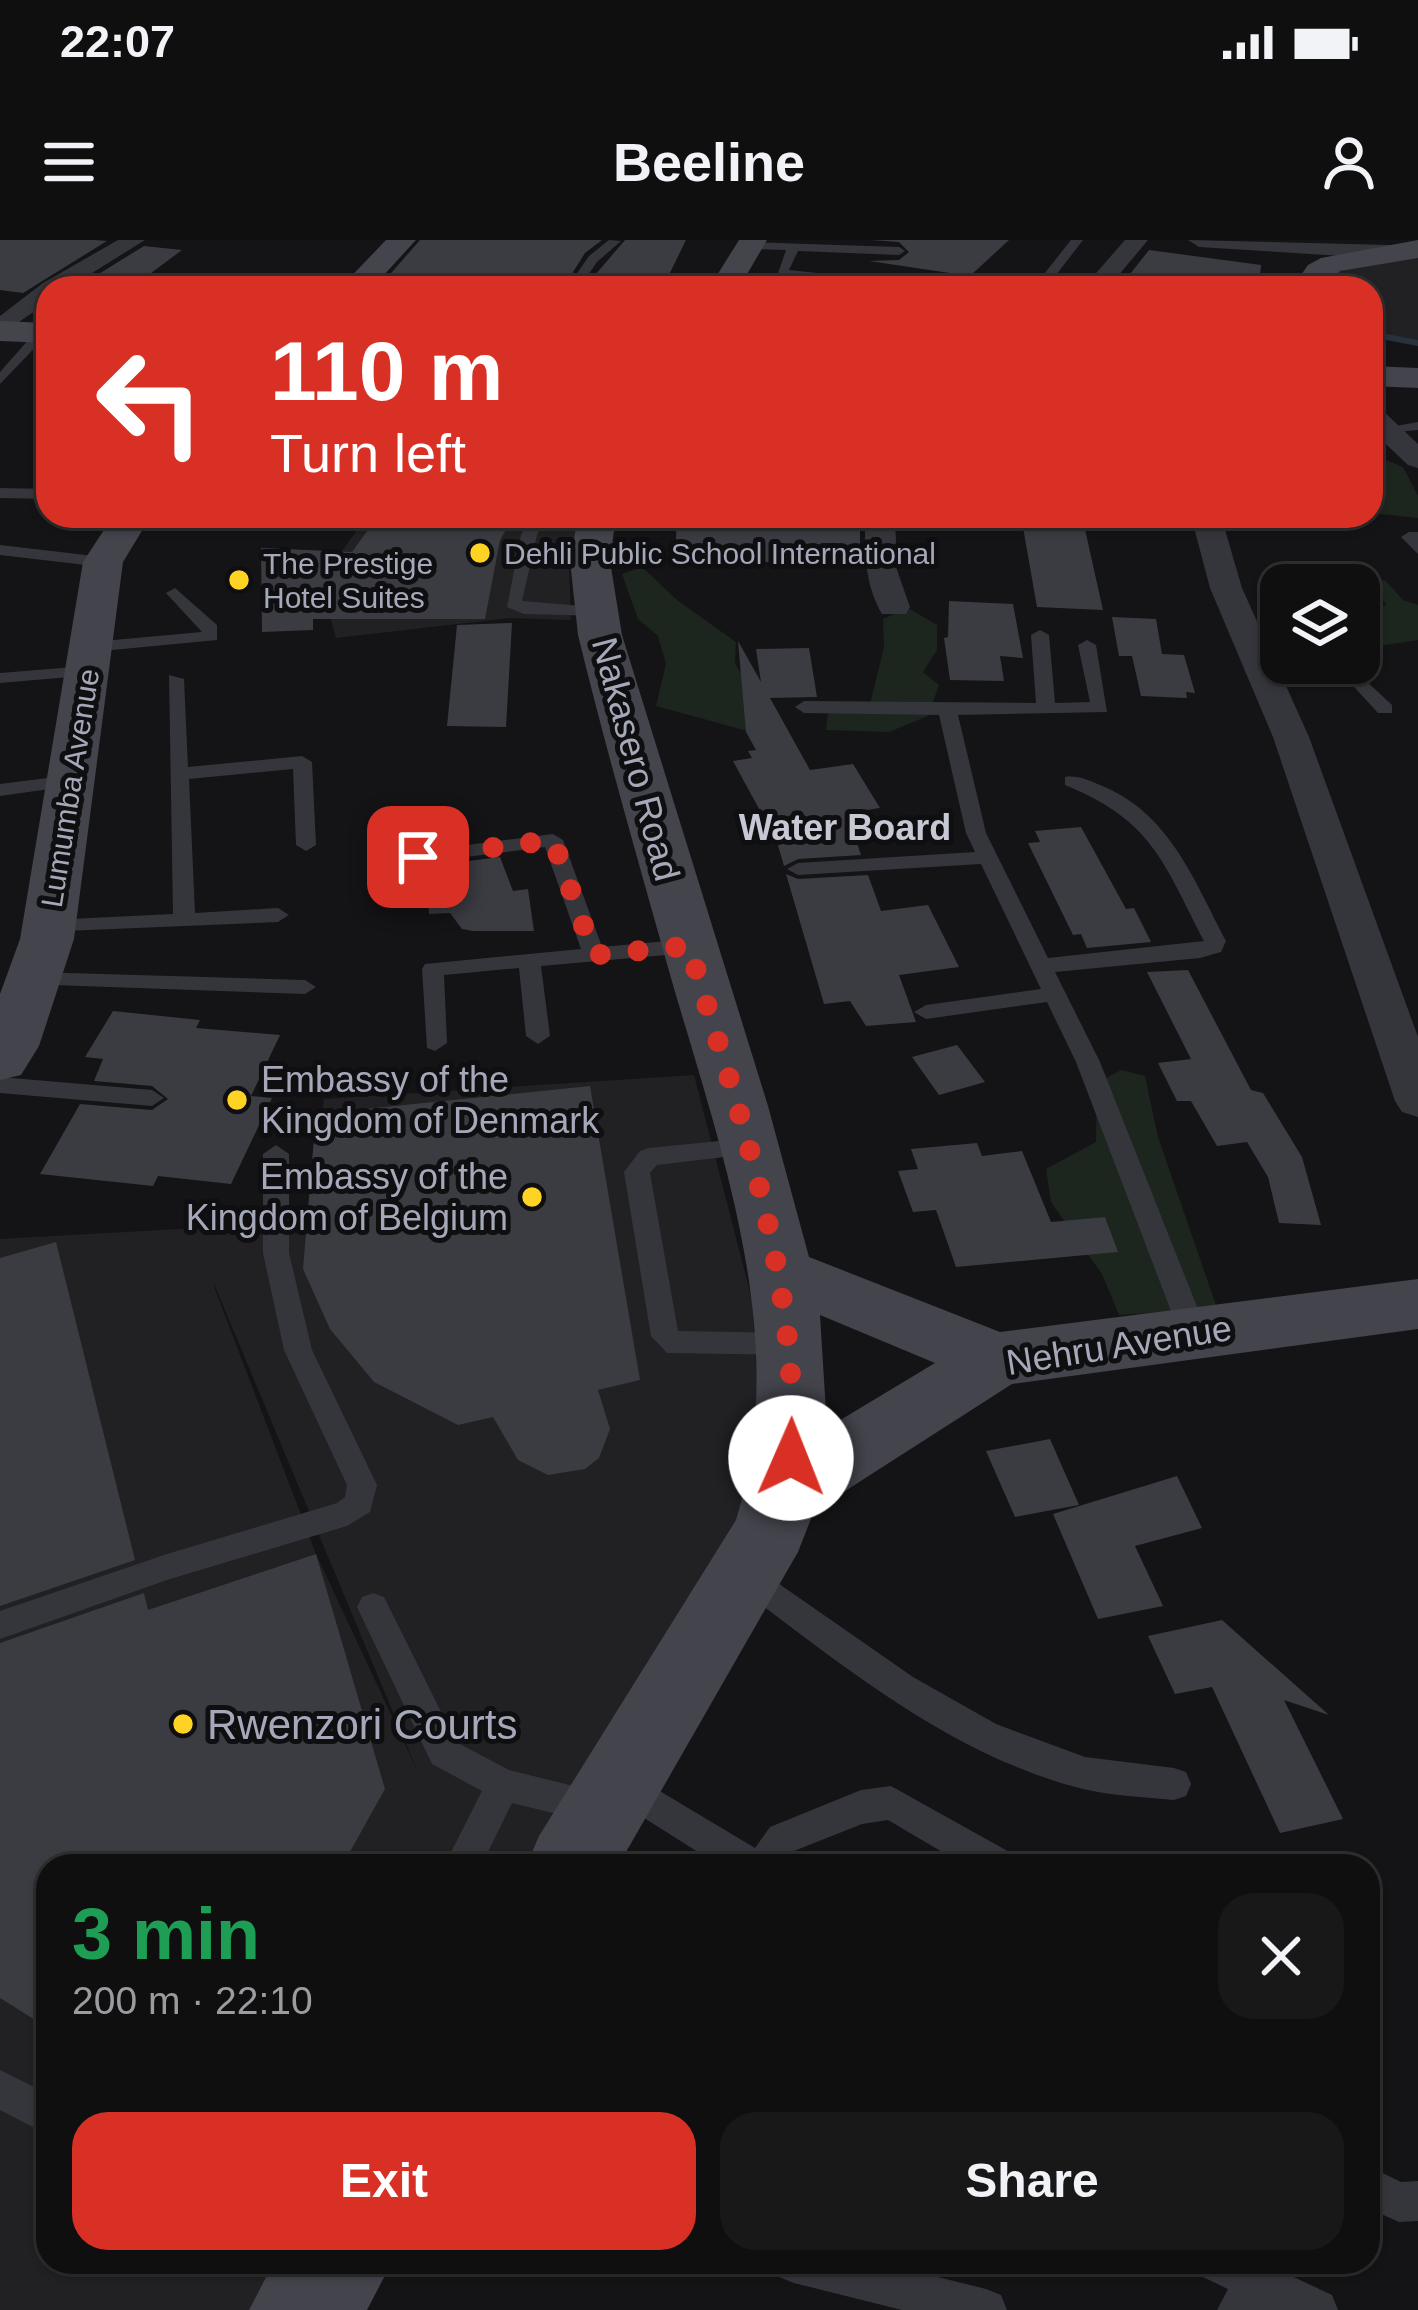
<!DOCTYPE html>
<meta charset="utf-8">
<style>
:root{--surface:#0f0f10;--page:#181819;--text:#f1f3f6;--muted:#9b9c9f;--line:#2f2f30;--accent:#d93025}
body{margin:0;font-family:Helvetica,sans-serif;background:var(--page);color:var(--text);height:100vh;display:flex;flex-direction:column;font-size:45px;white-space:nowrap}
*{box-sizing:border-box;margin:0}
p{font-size:39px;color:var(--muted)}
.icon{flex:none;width:66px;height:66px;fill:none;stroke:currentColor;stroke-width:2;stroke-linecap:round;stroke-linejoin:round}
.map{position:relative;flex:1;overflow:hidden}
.sheet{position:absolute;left:36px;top:1614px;width:1344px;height:420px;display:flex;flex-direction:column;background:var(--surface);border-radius:36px;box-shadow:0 3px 9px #0004,0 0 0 3px var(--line)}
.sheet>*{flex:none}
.hud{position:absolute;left:36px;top:36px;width:1347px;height:252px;border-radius:36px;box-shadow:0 3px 9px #0004,0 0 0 3px var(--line);background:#d93025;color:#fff;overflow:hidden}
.tools{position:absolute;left:1260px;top:324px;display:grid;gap:24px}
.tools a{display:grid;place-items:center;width:120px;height:120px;border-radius:24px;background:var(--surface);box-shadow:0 3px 9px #0004,0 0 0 3px var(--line);font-size:60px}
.pin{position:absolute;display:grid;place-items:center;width:102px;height:102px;color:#fff;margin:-51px;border-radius:24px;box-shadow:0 6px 18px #0006}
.me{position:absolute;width:132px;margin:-66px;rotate:1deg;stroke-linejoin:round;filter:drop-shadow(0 0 9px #0008)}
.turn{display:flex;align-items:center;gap:42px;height:252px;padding:0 36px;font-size:54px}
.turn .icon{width:156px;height:156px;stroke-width:2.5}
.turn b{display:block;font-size:84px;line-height:102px}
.round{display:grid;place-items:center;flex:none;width:126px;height:126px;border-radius:36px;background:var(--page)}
.headline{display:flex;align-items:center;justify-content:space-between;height:204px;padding:0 36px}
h1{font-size:72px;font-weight:700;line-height:90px;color:#1e9e55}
.cta{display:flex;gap:24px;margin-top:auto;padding:24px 36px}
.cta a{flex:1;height:138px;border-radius:36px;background:var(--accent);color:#fff;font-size:48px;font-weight:700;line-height:138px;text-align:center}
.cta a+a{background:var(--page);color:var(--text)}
.status{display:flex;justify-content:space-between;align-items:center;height:84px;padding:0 60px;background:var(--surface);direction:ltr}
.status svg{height:33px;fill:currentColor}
header{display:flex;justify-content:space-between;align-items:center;height:156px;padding:0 36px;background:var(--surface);font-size:54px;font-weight:700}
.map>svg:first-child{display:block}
.built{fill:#212023;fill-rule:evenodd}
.green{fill:#1c251e}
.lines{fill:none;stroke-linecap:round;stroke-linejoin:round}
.stream{stroke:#29313b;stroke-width:6}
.building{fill:#3b3c41}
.lane{fill:#35353c;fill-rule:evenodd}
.street{fill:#35353c;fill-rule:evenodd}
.secondary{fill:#43444c;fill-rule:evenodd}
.route{stroke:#d93025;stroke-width:21;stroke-dasharray:0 37.8}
.poi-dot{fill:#ffd323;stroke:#0f0f11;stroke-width:4.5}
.labels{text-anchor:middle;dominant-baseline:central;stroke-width:10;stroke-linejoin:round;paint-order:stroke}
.far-poi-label{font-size:30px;fill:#a5a8b8;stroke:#0f0f11;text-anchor:start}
.far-street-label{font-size:30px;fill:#a5a8b8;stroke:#0f0f11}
.street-label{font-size:36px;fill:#a5a8b8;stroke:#0f0f11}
.far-quarter-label{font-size:36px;font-weight:bold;fill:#c6c8d3;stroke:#0f0f11}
.poi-label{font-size:36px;fill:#a5a8b8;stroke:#0f0f11;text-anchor:start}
.near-poi-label{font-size:42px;fill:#a5a8b8;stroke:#0f0f11;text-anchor:start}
</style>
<div class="status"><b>22:07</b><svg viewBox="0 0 49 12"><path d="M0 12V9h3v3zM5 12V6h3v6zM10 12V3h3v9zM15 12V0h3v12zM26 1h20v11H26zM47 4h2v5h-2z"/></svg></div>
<header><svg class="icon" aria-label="menu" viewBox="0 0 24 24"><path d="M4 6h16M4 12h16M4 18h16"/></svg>Beeline<svg class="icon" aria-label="person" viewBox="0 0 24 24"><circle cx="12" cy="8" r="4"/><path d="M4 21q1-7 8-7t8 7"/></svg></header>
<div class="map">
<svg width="1418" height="2070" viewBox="0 0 1418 2070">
<rect width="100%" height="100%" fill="#141416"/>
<path class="built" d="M1418,15V102L1371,94V48H1328L1339,31Z
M367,276H583L569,325L571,380L510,378L336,398L331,380L340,314Z
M694,835L752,1060L760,1187L743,1288L544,1626H48V2022H321L294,2070H0V999L306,982L324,859ZM213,1044H214L418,1532L316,1314Z"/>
<path class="green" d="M1372,214L1403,227L1418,256V278L1371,273Z
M642,327L677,360L736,402L735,423L752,453L758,494L656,466L666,424L658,396L638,379L622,334Z
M1385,340L1403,360L1418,365V400L1366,408L1359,417V370L1372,373L1386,365L1374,342Z
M908,368L937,385V410L923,432L939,445L928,476L889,492L826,490L828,473L869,468L884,407L883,379Z
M1121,830L1145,836L1158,897L1217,1068L1119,1075L1102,1034L1051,962L1046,929L1096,902L1097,843Z"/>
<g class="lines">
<path class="stream" d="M1371,94L1418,103"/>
</g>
<path class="building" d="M0,0H95L107,1L23,53L0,50Z
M420,0H602L585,13L563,48H378Z
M625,0H686L665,43L655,42L652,48H584Z
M1009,0L970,36L869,21L899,20L909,12L899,2L871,0Z
M144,6L182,10L131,48H76Z
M1149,10L1261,25L1259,48H1119Z
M378,276H514L500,300L485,379H313V390L262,392L261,308L352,312Z
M677,276H860V323L675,321Z
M1021,276H1082L1103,370L1037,367Z
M949,361L1013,364L1023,418L1000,416L1004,441L950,440L944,398L948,397Z
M1112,377L1156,379L1162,414L1184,415L1195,453L1186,452L1187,458L1141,456L1132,416H1119Z
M512,383L506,487L447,486L457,385Z
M738,401L761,442L756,409L809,408L817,457L770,458L810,530L853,524L880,568L847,573L861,615L798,619L784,626L777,602L733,521L752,518L748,511L756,510L746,492Z
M1081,587L1126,669L1134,668L1151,702L1087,708L1081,694L1073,695L1028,603L1040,602L1035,591Z
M500,617L513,651L528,649L534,691H473L462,689L450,673L429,674L426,635L458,632L469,621Z
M786,634L798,639L868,635L881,671L928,665L959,727L899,735L916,782L866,786L850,761L824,764Z
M1188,730L1251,850L1263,853L1302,917L1321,985L1279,983L1268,937L1247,902L1217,906L1191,861H1177L1158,823L1191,819L1147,732Z
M113,771L200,780L196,788L280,795L251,856L272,858L231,944L158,936L153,946L40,934L80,864L152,870L168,859L152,846L94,841L103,819L85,817Z
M957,805L985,842L939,855L912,817Z
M590,846L640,1140L598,1150L610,1189L599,1218L585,1229L548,1235L518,1220L493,1177L458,1185L374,1142L330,1089L303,1029L316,874Z
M977,903L982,916L1022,911L1051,982L1105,977L1118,1012L956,1027L936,970L913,972L898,931L918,929L911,909Z
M56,1002L135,1320L0,1366V1018Z
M1050,1199L1079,1265L1015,1277L986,1211Z
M1177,1236L1202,1288L1135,1306L1163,1366L1098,1379L1053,1274Z
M316,1314L385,1549L342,1626H48V1788L0,1758V1403L144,1353L148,1370Z
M1222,1380L1329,1475L1284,1460L1343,1579L1280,1593L1212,1447L1175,1454L1148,1396Z"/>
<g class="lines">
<path class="lane" d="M609,0L621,1L597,22L579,48H567L589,16Z
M1071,0H1083L1046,48H1033Z
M746,2L899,7L905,11L899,15L798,11L789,30L837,35L833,42L777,36L786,10L750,9Z
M944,37L998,44L1004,48L940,44Z
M725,42L755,48H720Z
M38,89H48V94L0,144V132Z
M1418,182V190L1386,193L1379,189Z
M48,211V225L40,220Z
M0,248L48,249V259L0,258Z
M530,276H546L537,295L522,361L596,367L602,368V376L524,374L507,367L521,295Z
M1409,292H1418V314L1401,297Z
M0,305L103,317L111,322L103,327L0,315Z
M175,348L217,385V400L91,412L82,407L91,402L202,392L166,353Z
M1040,390L1049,395L1055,463L1090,462L1078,405L1087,400L1096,405L1107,472L958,475L986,593L1048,718L1204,701C1163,622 1153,581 1065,545V537C1078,535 1088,540 1100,545C1169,572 1194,640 1226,701L1221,712L1200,718L1055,732L1100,822L1207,1092L1203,1100H1183L1179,1092L1076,822L1047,762L926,779L914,772L926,765L1041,749L981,624L798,635L787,629L798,623L975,612L966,593L939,475L804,473L795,467L804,461L1036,463L1031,395Z
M87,426L96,431L93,435L0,443V433Z
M1350,426L1392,465V473H1378L1345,437L1267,442L1258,437L1267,432Z
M169,435L184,439L188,527L302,516L312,522L316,605L306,611L296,605L293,529L189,539L195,673L278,668L289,675L278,682L41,692V682L49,680L173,674Z
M71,535L78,537V545L0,556V544Z
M553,594L563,600L602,707L689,699L700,706L689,713L541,726L550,796L538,804L526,796L519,728L444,735L447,803L435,811L427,808L422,729L425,724L581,709L545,607L418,623L408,617L418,611Z
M33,732L305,740L316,747L305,754L25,744L22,739Z
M0,837L152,850L164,858L152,866L0,853Z
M749,898L762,907L758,913L657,925L650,933L678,1091L787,1093L797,1096L801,1104L797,1112L787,1115L667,1113L651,1096L624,932L640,911L649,908Z
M276,905L289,914V1013L312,1110L377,1245L370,1272L347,1286L167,1340L0,1399V1371L167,1314L337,1263L345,1257L347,1245L284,1110L263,1013V914Z
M746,1321L913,1437L996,1484L1085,1517L1174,1528L1186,1532L1191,1544L1186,1556L1174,1560C1144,1557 1112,1556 1083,1549C951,1516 841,1424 735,1345L730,1335L735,1325Z
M373,1353L384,1357L456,1502L509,1530L606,1554L611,1566L606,1578L594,1583L512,1563L481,1626H444L482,1551L432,1524L357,1367L362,1357Z
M623,1529L755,1608L770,1587L861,1550L891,1546L1013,1614L1018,1626H966L888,1580L862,1584L794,1611L785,1626H720L611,1557L606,1545L611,1533Z
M0,1830L48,1854V1895L0,1870Z
M1368,1926L1401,1942L1418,1941V1981L1399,1982L1368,1968Z
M773,2022H878L986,2049L1001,2055L1007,2070H902L794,2043L779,2037Z
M1197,2022H1262L1332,2055L1338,2070H1217L1228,2049L1203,2037Z"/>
<path class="street" d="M118,0H145L68,48H48V62L0,95V76L43,43Z
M1125,0H1148L1108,48H1083Z
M1188,0L1390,5L1401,12L1390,19L1199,7Z
M1371,167L1381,169L1418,204V228L1408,225L1371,190Z
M865,276H895L897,330L910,367L906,374H882C864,343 865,311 865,276Z
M1191,276H1221L1242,348L1309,497L1418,797V877L1402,872L1395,861L1273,497L1210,348Z"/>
<path class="secondary" d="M386,0H416L372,48H340Z
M739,0H767L739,48H709Z
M1418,0V18L1340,31L1322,48H1292L1308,25L1321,18Z
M0,81L48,83V103L0,101Z
M1371,126L1418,128V148L1371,146Z
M113,276H151L123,322L74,699L39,806L21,835L0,840V754L20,699L83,322Z
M578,276H616L610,321L622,395L768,866L809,1017L1000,1092L1418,1039V1089L1012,1144L814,1271L798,1312L618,1626H526L539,1596L736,1280C792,1101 721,911 671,738C639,624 606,510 578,395L570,321ZM820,1075L935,1123L827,1188Z
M274,2022H392L367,2070H249Z"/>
</g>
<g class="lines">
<path class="route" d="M418,617L553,600L594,715L689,706C738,871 801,1043 791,1218"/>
</g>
<g class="poi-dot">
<circle cx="480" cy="313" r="12"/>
<circle cx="239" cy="340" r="12"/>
<circle cx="237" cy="860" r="12"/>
<circle cx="532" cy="957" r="12"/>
<circle cx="183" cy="1484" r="12"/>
</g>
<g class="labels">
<g class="far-poi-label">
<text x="504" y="313">Dehli Public School International</text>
<text x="263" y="323">The Prestige<tspan x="263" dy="34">Hotel Suites</tspan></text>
</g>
<g class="far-street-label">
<text transform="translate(70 548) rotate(-81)">Lumumba Avenue</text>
</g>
<g class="street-label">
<text transform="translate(636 519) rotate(75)">Nakasero Road</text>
<text transform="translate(1119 1105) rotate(-9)">Nehru Avenue</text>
</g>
<g class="far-quarter-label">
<text x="845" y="587">Water Board</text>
</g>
<g class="poi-label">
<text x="261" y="839">Embassy of the<tspan x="261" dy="41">Kingdom of Denmark</tspan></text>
<text x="508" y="936" text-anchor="end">Embassy of the<tspan x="508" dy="41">Kingdom of Belgium</tspan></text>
</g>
<g class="near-poi-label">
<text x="207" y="1484">Rwenzori Courts</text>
</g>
</g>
</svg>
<div class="tools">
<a><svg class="icon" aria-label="layers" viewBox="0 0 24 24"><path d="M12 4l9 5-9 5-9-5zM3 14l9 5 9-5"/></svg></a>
</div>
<div class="pin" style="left:418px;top:617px;background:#d93025"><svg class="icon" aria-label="arrive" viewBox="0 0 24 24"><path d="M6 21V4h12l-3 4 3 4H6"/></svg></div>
<svg class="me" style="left:791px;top:1218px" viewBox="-20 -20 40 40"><circle r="19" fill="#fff"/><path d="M0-13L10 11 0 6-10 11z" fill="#d93025"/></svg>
<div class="hud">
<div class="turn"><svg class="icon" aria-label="left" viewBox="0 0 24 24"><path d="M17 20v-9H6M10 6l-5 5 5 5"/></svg><div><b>110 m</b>Turn left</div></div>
</div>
<section class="sheet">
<div class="headline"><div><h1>3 min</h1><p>200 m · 22:10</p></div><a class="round"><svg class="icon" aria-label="close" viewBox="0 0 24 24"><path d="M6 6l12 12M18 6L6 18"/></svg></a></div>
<div class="cta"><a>Exit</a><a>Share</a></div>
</section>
</div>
